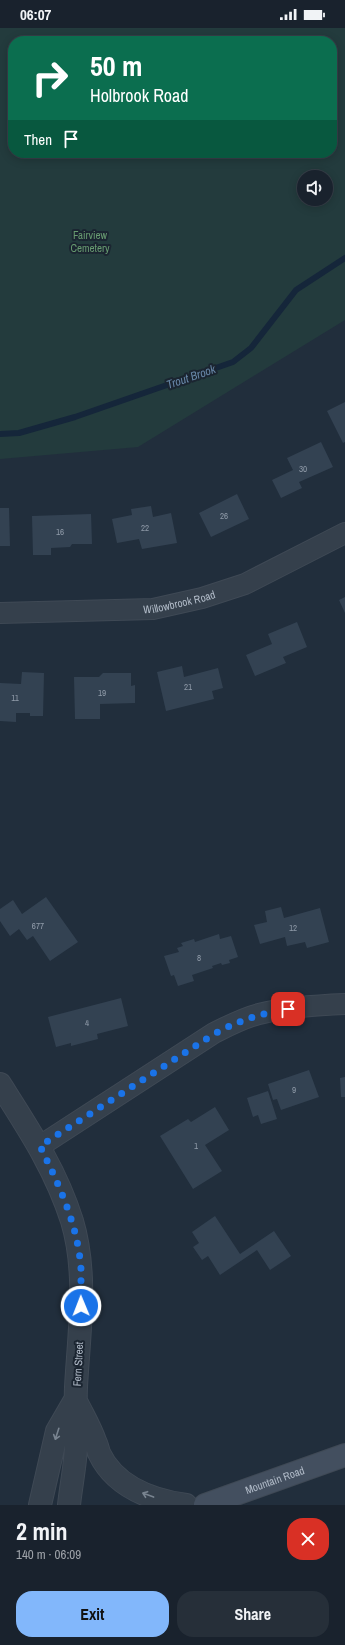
<!DOCTYPE html>
<meta charset="utf-8">
<style>
:root{--surface:#19222d;--page:#262f39;--text:#f1f3f6;--muted:#9fa4aa;--line:#373f49;--accent:#82b7fb}
body{margin:0;font-family:"Archivo Narrow",sans-serif;background:var(--page);color:var(--text);height:100vh;display:flex;flex-direction:column;font-size:15px;white-space:nowrap}
*{box-sizing:border-box;margin:0}
p{font-size:13px;color:var(--muted)}
.icon{flex:none;width:22px;height:22px;fill:none;stroke:currentColor;stroke-width:2;stroke-linecap:round;stroke-linejoin:round}
.map{position:relative;height:1477px;overflow:hidden}
.details{display:flex;flex-direction:column;background:var(--surface);flex:1}
.details>*{flex:none}
.hud{position:absolute;left:8px;top:8px;width:329px;height:122px;border-radius:16px;box-shadow:0 2px 10px #0003,0 0 0 1px var(--line);background:#0b6e4f;color:#fff;overflow:hidden}
.controls{position:absolute;left:297px;top:142px;display:grid;gap:8px}
.controls a{display:grid;place-items:center;width:36px;height:36px;border-radius:50%;background:var(--surface);box-shadow:0 2px 10px #0003,0 0 0 1px var(--line);font-size:20px}
.pin{position:absolute;display:grid;place-items:center;width:34px;height:34px;color:#fff;margin:-17px;border-radius:8px;box-shadow:0 2px 6px #0006}
.me{position:absolute;width:44px;margin:-22px;rotate:359deg;stroke-linejoin:round;filter:drop-shadow(0 0 3px #0008)}
.turn{display:flex;align-items:center;gap:14px;height:84px;padding:0 16px;font-size:18px}
.turn .icon{width:52px;height:52px;stroke-width:2.5}
.turn b{display:block;font-size:28px;line-height:34px}
.then{display:flex;align-items:center;height:38px;padding:0 16px;background:#0003;gap:8px;font-size:15px}
.round{display:grid;place-items:center;flex:none;width:42px;height:42px;border-radius:16px;background:var(--page)}
.headline{display:flex;align-items:center;justify-content:space-between;height:68px;padding:0 16px}
h1{font-size:24px;font-weight:700;line-height:30px}
.button{display:flex;gap:8px;margin-top:auto;padding:8px 16px}
.button a{flex:1;height:46px;border-radius:16px;background:var(--accent);color:#111;font-size:16px;font-weight:700;line-height:46px;text-align:center}
.button a+a{background:var(--page);color:var(--text)}
.status{display:flex;justify-content:space-between;align-items:center;height:28px;padding:0 20px;background:var(--surface);direction:ltr}
.status svg{height:11px;fill:currentColor}
.map>svg:first-child{display:block}
.green{fill:#233b3d;fill-rule:evenodd}
.lines{fill:none;stroke-linecap:round;stroke-linejoin:round}
.stream{stroke:#15263a;stroke-width:6}
.building{fill:#334252}
.minor-casing{stroke:#3f4955;stroke-width:22}
.tertiary-casing{stroke:#3f4955;stroke-width:24}
.secondary-casing{stroke:#3f4955;stroke-width:24}
.minor{stroke:#35404c;stroke-width:20}
.tertiary{stroke:#35404c;stroke-width:22}
.secondary{stroke:#434f5f;stroke-width:22}
.oneway{stroke:#798490}
.route{stroke:#1a73e8;stroke-width:7;stroke-dasharray:0 12.6}
.labels{text-anchor:middle;dominant-baseline:central;stroke-width:4;stroke-linejoin:round;paint-order:stroke}
.number-label{font-size:9px;fill:#909ba9}
.park-label{font-size:11px;fill:#679a70;stroke:#1b2531}
.street-label{font-size:11px;fill:#b1bbc8;stroke:#1b2531}
.water-label{font-size:12px;font-style:italic;fill:#6887a8;stroke:#1b2531}
</style>
<div class="status"><b>06:07</b><svg viewBox="0 0 49 12"><path d="M0 12V9h3v3zM5 12V6h3v6zM10 12V3h3v9zM15 12V0h3v12zM26 1h20v11H26zM47 4h2v5h-2z"/></svg></div>
<div class="map">
<svg width="345" height="1477" viewBox="0 0 345 1477">
<rect width="100%" height="100%" fill="#212e3c"/>
<path class="green" d="M0,0H345V292L138,419L0,431ZM13,13H332V125H13ZM304,149H326V171H304Z"/>
<g class="lines">
<path class="stream" d="M0,406L19,405L75,389L233,334L251,320L296,262L345,230"/>
</g>
<path class="building" d="M345,374V414L343,415L327,383Z
M321,414L333,439L299,454L302,460L281,470L272,452L293,442L287,430Z
M237,466L249,491L211,509L199,485Z
M151,478L153,489L171,485L177,515L142,521L139,511L117,515L112,491L132,487L131,481Z
M0,480H9L10,518H0Z
M91,486L92,516H72L70,519L51,520V527H33L32,488Z
M345,569V585L339,572Z
M297,594L307,619L283,629L286,635L255,648L246,627L272,616L268,606Z
M182,638L184,649L218,640L223,660L212,663L214,671L166,683L157,644Z
M22,644L44,645L43,688H30V685H16V694L0,693V655L21,656Z
M103,645H131V658L135,657V675L100,676V691H75L74,649H99Z
M46,869L78,914L50,933L33,908L27,912L19,901L10,908L0,893V881L13,872L22,886Z
M281,879L284,890L320,880L329,914L307,920L305,914L287,918L285,909L260,916L254,897L267,894L265,883Z
M219,906L220,911L231,908L238,929L229,932L230,935L222,937L221,935L212,938L213,940L192,947L194,953L178,958L174,947L171,948L164,928L179,924L177,920L183,918L181,915L194,911L195,914Z
M121,970L128,998L97,1006L98,1011L71,1018V1015L56,1019L48,989Z
M309,1042L319,1069L281,1082L277,1071L273,1072L268,1056Z
M345,1049V1069H341L340,1050Z
M268,1063L277,1091L261,1096L258,1087L253,1089L247,1070Z
M215,1079L229,1102L205,1117L222,1143L193,1161L160,1108L188,1091L191,1094Z
M215,1188L240,1226L274,1203L291,1228L270,1242L257,1222L220,1247L208,1228L202,1232L193,1219L199,1215L192,1204Z"/>
<g class="lines">
<g class="minor-casing">
<g id="minor">
<path id="s1" d="M0,585L153,581L202,570L245,556L345,505"/>
<path d="M40,1118L214,1005C228,998 243,990 259,986C287,979 317,977 345,976"/>
</g>
</g>
<g class="tertiary-casing">
<path id="tertiary" d="M0,1056C28,1100 56,1142 72,1193C88,1246 79,1304 76,1359C75,1379 77,1399 76,1420C75,1439 71,1458 69,1477
M78,1377C84,1389 91,1401 95,1413C97,1417 98,1421 99,1425C115,1459 151,1472 186,1477
M40,1477L57,1403L75,1372"/>
</g>
<g class="secondary-casing">
<g id="secondary">
<path id="s2" d="M205,1477L345,1427"/>
</g>
</g>
<use href="#minor" class="minor"/>
<use href="#tertiary" class="tertiary"/>
<use href="#secondary" class="secondary"/>
</g>
<defs><path id="oneway-shaft" d="M-6 0H5M1.5-3L5.5 0L1.5 3" fill="none" stroke-width="1.6" stroke-linecap="round" stroke-linejoin="round"/></defs>
<g class="oneway">
<use href="#oneway-shaft" transform="translate(57 1406) rotate(108)"/>
<use href="#oneway-shaft" transform="translate(148 1467) rotate(-160)"/>
</g>
<g class="lines">
<path class="route" d="M81,1278C81,1265 81,1253 81,1241C78,1197 59,1157 40,1118L214,1006C240,992 259,986 288,981"/>
</g>
<g class="labels">
<g class="number-label">
<text x="303" y="441">30</text>
<text x="224" y="488">26</text>
<text x="145" y="500">22</text>
<text x="60" y="504">16</text>
<text x="188" y="659">21</text>
<text x="102" y="665">19</text>
<text x="15" y="670">11</text>
<text x="38" y="898">677</text>
<text x="293" y="900">12</text>
<text x="199" y="930">8</text>
<text x="87" y="995">4</text>
<text x="294" y="1062">9</text>
<text x="196" y="1118">1</text>
</g>
<g class="park-label">
<text x="90" y="207">Fairview<tspan x="90" dy="13">Cemetery</tspan></text>
</g>
<g class="street-label">
<text stroke="none"><textPath href="#s1" startOffset="180">Willowbrook Road</textPath></text>
<text transform="translate(78 1336) rotate(-87)">Fern Street</text>
<text stroke="none"><textPath href="#s2" startOffset="74">Mountain Road</textPath></text>
</g>
<g class="water-label">
<text transform="translate(191 349) rotate(-19)">Trout Brook</text>
</g>
</g>
</svg>
<div class="controls">
<a><svg class="icon" aria-label="sound" viewBox="0 0 24 24"><path d="M4 9h4l5-4v14l-5-4H4zM17 9q2 3 0 6"/></svg></a>
</div>
<div class="pin" style="left:288px;top:981px;background:#d93025"><svg class="icon" aria-label="arrive" viewBox="0 0 24 24"><path d="M6 21V4h12l-3 4 3 4H6"/></svg></div>
<svg class="me" style="left:81px;top:1278px" viewBox="-20 -20 40 40"><circle r="17" fill="#1a73e8" stroke="#fff" stroke-width="3"/><path d="M0-11L8 9 0 5-8 9z" fill="#fff"/></svg>
<div class="hud">
<div class="turn"><svg class="icon" aria-label="right" viewBox="0 0 24 24"><path d="M7 20v-9h11M14 6l5 5-5 5"/></svg><div><b>50 m</b>Holbrook Road</div></div>
<div class="then">Then<svg class="icon" aria-label="arrive" viewBox="0 0 24 24"><path d="M6 21V4h12l-3 4 3 4H6"/></svg></div>
</div>
</div>
<section class="details">
<div class="headline"><div><h1>2 min</h1><p>140 m · 06:09</p></div><a class="round" style="background:#d93025;color:#fff"><svg class="icon" aria-label="close" viewBox="0 0 24 24"><path d="M6 6l12 12M18 6L6 18"/></svg></a></div>
<div class="button"><a>Exit</a><a>Share</a></div>
</section>
